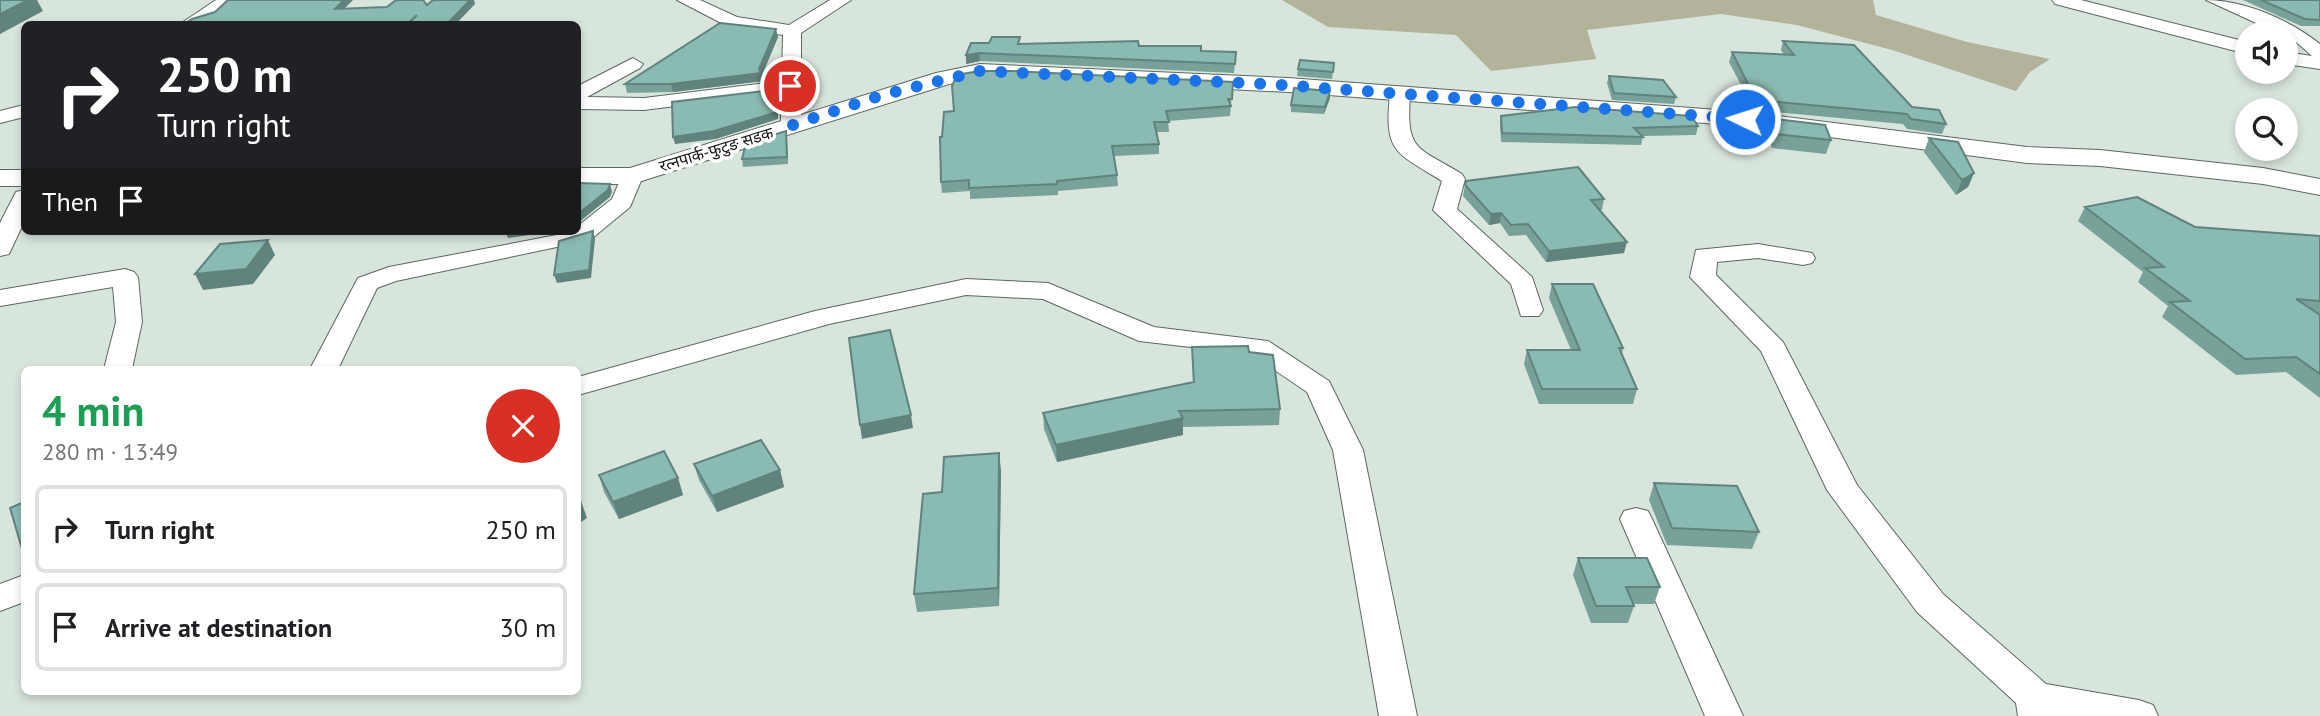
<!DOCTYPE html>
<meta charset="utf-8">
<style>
:root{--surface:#fff;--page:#f6f6f6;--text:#202124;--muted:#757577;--line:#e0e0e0}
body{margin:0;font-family:"PT Sans","Noto Sans Devanagari",sans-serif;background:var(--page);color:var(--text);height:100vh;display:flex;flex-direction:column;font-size:26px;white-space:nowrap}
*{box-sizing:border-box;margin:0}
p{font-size:23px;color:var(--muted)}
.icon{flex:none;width:38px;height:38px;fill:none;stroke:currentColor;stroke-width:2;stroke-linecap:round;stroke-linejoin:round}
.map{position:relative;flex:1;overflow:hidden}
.details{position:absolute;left:21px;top:366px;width:560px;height:329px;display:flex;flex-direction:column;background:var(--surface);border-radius:10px;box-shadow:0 4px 10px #0003}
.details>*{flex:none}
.guide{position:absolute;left:21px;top:21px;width:560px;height:214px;border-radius:10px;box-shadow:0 4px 10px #0003;background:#202124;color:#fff;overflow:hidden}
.fabs{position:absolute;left:2235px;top:21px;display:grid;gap:14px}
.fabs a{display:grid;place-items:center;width:63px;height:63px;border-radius:50%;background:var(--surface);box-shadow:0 4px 10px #0003;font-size:35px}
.pin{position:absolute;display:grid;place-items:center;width:60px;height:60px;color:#fff;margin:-30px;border:4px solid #fff;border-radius:50%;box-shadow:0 2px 7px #0007}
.me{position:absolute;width:77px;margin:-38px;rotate:274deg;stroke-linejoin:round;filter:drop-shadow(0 0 5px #0008)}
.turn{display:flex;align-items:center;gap:24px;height:147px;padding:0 21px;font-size:32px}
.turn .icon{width:91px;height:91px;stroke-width:2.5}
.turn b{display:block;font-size:49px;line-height:60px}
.then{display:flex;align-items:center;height:66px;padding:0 21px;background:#0003;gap:14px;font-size:26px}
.round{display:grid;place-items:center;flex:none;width:74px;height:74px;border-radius:37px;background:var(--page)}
.overview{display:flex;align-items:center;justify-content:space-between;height:119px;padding:0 21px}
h1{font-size:42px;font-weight:700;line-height:52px;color:#1e9e55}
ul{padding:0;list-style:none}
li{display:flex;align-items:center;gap:21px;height:88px;margin:0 14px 10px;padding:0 7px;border:4px solid var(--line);border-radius:10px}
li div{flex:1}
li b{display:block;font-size:26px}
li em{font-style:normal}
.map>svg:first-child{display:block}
.green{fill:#b2b39a}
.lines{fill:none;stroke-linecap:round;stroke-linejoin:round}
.minor-casing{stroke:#5c6760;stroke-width:2}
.tertiary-casing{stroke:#5c6760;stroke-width:2}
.minor{fill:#fff;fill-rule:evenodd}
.tertiary{fill:#fff;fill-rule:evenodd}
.wall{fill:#77a199}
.shaded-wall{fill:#61837d}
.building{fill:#8abbb2;stroke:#61837d;stroke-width:2}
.route{stroke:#1a73e8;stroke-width:12;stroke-dasharray:0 21.6}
.labels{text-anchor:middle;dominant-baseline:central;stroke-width:7;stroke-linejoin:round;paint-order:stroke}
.far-street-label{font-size:16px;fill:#101411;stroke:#fff}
</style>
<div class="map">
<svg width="2320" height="716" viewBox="0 0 2320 716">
<rect width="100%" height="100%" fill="#d8e5dd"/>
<path class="green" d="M1282,0H1873L1876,15L1967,42L2050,59L2030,72L2016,91L1892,50L1797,25L1721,14L1587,30L1596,59L1491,71L1456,35L1328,27Z"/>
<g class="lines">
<g class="minor-casing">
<path id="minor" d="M216,0H235C220,19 203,26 180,24Z
M677,0H700L737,17L789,25L830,0H851L801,33V126L798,130L791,132L781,126V93L644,110L578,109V86L633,58L643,64L640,68L587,97L644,98L782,81L783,35L727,26Z
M2052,0H2081L2247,42V54L2055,4Z
M2206,0C2244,0 2290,20 2320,44V69L2286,64V52L2312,56L2286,33H2278Z
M1400,88L1410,94C1406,152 1416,146 1462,174L1465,179L1457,209L1532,277L1543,310L1539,316H1521L1511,284L1433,210L1442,181C1395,152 1384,153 1390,94Z
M24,105V117L0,123V111Z
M632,169L643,176L630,207L590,240L396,281L377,288L338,369H310L358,278L389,267L578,231V226L612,199L624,171Z
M24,190V222L9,254L0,256V223L16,192Z
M1758,244L1812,253L1815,258L1812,263L1803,265L1758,258L1717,262L1716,275L1783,342L1857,485L1943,594L2046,684L2139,700L2153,705L2158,716H2018L2016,703L1917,612L1827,490L1761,351L1690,277L1696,250Z
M125,269L134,272L138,277L142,322L132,369H104L116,322L113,287L0,306V290Z
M966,279L1048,283L1154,327L1268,341L1329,381L1363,450L1417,716H1379L1333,450L1307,392L1251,354L1139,341L1043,299L966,295L829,324L578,395V377L815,311Z
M1636,508L1648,511L1652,519L1743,716H1705L1620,519L1624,511Z
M24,575V602L0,611V584Z"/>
</g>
<g class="tertiary-casing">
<path id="tertiary" d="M980,64L1288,78L1745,112L2027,147L2100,150L2263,168L2320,179V195L2263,184L2100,166L2027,163L1745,126L1288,92L1012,78H980L949,84L632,184H578V168H630L936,73Z
M0,170H24V186H0Z"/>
</g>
<use href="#minor" class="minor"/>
<use href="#tertiary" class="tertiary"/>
</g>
<path class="wall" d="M2243,0H2320V26H2301Z
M778,37L762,75L763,81L673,92L627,93L625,84Z
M1783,41L1946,124L1942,134L1907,129L1903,124L1754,110L1729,62L1732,52L1784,55L1781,50Z
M1021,44L1139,46L1201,51L1236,52L1234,73L980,61L966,64V55Z
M1334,63L1332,79L1297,76L1298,69Z
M1609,76L1676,97L1674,104L1612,100L1607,83Z
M1233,82L1230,116L1168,121L1169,132H1157L1159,144V154L1114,156L1117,175L1118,186L1058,191V195L970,199V191L942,193L941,182L942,137L954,111Z
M1330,91V98L1324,114L1291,112V105Z
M1501,116L1698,126L1696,135L1643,136L1641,145L1501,142L1500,124Z
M1768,118L1831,140L1826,154L1772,148L1767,133L1764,131Z
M786,131L788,164L743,167L742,159Z
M1929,138L1974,173L1968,187L1956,195L1924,152Z
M1465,185L1604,199L1602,210H1600L1624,253L1546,262L1526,235L1509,236L1500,223L1489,225L1463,196Z
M2085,207L2195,227L2320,236V398L2286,372L2236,375L2162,317L2168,306L2138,282L2143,272L2078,221Z
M1552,284L1623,348L1622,354L1637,389L1633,404H1539L1524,364L1527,350H1571L1549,298Z
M1192,347L1249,352L1280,409L1279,425L1183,427V435L1057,462L1044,429L1043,413L1193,383Z
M694,464L780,470L784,487L717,512L699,480Z
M1001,470L999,606L917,612L914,594L942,492Z
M599,475L678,478L683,495L619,519L604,492Z
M1654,483L1759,532L1752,549L1667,545L1649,500Z
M1578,558L1660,587L1654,604H1633L1634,606L1628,623H1591L1573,575Z"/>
<path class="shaded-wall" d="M28,0H37L43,11L0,34V14Z
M344,0H353L337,16L335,9Z
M470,0H474L475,4L456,24H447Z
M776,29L778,37L762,75L763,81L673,92L671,84L759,69Z
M979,53L980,61L966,64V55Z
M1330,91V98L1324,114L1325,107Z
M777,97L778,104V119L716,139L675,144L673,137Z
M786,131L787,138L788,164L787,157Z
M1974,173L1968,187L1956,195L1962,180Z
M610,184L612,192L610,197L578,223V214Z
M1501,213L1500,223L1489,225L1491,214Z
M505,231H560L508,238Z
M593,231L595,239L591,278L557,283L554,275Z
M268,240L275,255L253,284L203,290L195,274Z
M1627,242L1624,253L1546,262L1549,251Z
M911,415L913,428L862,439L860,425Z
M1183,418V435L1057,462L1056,445Z
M999,453L1001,470L999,606L998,588Z
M780,470L784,487L717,512L712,496Z
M678,478L683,495L619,519L613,502Z
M579,495L587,518L578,524V496Z"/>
<path class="building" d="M0,0H28L0,14Z
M228,0H344L335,9L387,7L396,0H423L427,5L433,0H470L447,24H408L417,15L407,24H184L192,19L215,12Z
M2261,0H2320V20L2305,19Z
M720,23L776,29L759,69L761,73L671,84H625Z
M992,37H1020L1018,44L1138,41L1139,46H1201V51L1236,52L1235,64L979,53L966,55L971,43H989Z
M1783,41L1854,45L1912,107L1939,110L1946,124L1911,119L1907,114L1756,100L1732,52L1794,55Z
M1300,60L1334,63L1333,72L1298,69Z
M979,71H1011L1233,82L1232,99H1228L1231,106L1166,111L1169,122H1154L1159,144L1112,146L1117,175L1057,181V184L969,188V180L941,182L940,137H942L944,112L954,111L952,86L957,75Z
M1609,76L1663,80L1676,97L1614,93Z
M1294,88L1330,91L1325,107L1291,105Z
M772,90L777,97V112L714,131L673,137L672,102Z
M1575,107L1691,116L1698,126L1634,128L1643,137L1502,133L1501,116Z
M1768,118L1825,125L1831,140L1776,134L1772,119Z
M786,131L787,157L742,159L746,143Z
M1929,138L1958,142L1974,173L1962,180Z
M1578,167L1604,199L1591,200L1627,242L1549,251L1528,224L1511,225L1501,213L1491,214L1465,185L1466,181Z
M578,183L610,184L608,190L578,214Z
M2137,197L2195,227L2320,236V301L2296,299L2320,315V374L2296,357L2245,359L2170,302L2190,301L2145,268L2164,267L2085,207Z
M593,231L589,270L554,275L559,241Z
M268,240L246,269L195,274L220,244Z
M1552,284H1593L1623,348H1619L1637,389H1542L1527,350H1580Z
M890,330L911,415L860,425L849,338Z
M1248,346L1249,352L1273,355L1280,409L1179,411L1183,418L1056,445L1043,413L1194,382L1192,347Z
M761,440L780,470L712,496L694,464Z
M664,451L678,478L613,502L599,475Z
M999,453L998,588L914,594L923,494L942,492L944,457Z
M1654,483L1737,486L1759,532L1672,528Z
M24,502V552H23L10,508Z
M1578,558H1647L1660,587H1626L1634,606H1596Z"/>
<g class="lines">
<path class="route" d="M790,86V126L882,95L980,71L1268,84L1745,119"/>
</g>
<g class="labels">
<g class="far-street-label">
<text transform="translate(716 149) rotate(-17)">रत्नपार्क-फुटुङ सडक</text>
</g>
</g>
</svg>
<div class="fabs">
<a><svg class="icon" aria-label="sound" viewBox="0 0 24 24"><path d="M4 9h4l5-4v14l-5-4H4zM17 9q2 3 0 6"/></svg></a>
<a><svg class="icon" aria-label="search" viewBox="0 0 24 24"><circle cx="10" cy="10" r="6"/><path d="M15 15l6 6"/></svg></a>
</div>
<div class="pin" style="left:790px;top:86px;background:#d93025"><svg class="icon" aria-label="arrive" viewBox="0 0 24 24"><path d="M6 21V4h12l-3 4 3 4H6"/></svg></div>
<svg class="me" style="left:1745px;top:119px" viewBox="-20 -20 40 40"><circle r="17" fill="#1a73e8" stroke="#fff" stroke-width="3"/><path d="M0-11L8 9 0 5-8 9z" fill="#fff"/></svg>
<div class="guide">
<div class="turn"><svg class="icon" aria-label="right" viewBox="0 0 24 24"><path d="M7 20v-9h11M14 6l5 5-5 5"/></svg><div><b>250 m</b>Turn right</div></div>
<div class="then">Then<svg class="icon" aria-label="arrive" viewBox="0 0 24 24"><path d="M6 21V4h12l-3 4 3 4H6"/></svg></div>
</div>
<section class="details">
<div class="overview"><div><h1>4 min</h1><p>280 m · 13:49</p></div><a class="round" style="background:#d93025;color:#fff"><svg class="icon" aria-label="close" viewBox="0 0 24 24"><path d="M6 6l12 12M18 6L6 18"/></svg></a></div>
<ul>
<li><svg class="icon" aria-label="right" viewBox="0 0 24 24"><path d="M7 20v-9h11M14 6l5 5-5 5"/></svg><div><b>Turn right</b></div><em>250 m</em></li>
<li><svg class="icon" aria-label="arrive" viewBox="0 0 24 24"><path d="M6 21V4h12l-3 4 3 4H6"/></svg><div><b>Arrive at destination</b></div><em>30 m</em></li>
</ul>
</section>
</div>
